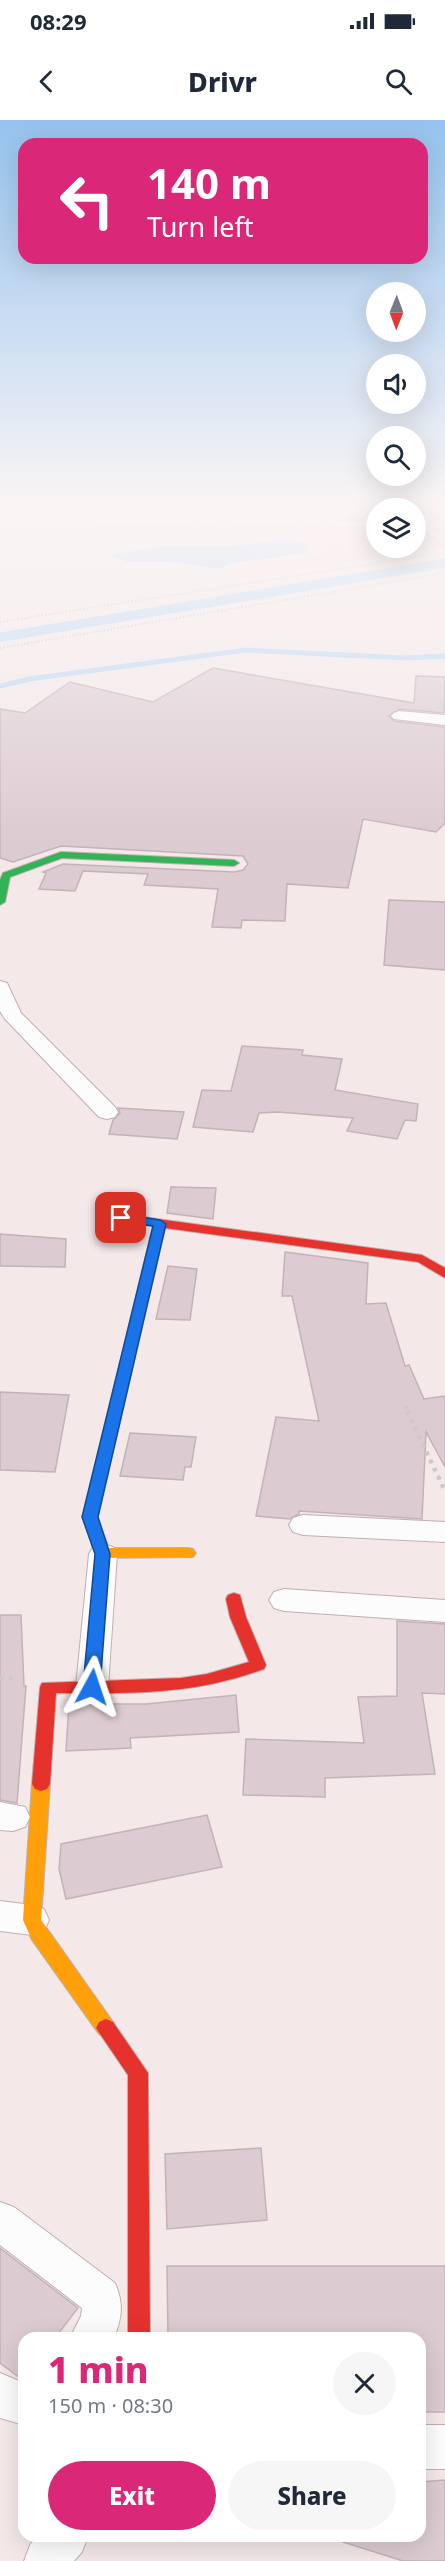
<!DOCTYPE html>
<meta charset="utf-8">
<style>
:root{--surface:#fff;--page:#f6f6f7;--text:#1f2937;--muted:#747a83;--accent:#db2777}
body{margin:0;font-family:"Noto Sans",sans-serif;background:var(--page);color:var(--text);height:100vh;display:flex;flex-direction:column;font-size:22px;white-space:nowrap}
*{box-sizing:border-box;margin:0}
p{font-size:20px;color:var(--muted)}
.icon{flex:none;width:33px;height:33px;fill:none;stroke:currentColor;stroke-width:2;stroke-linecap:round;stroke-linejoin:round}
.map{position:relative;flex:1;overflow:hidden}
.drawer{position:absolute;left:18px;top:2212px;width:408px;height:210px;display:flex;flex-direction:column;background:var(--surface);border-radius:18px;box-shadow:0 6px 24px #0002}
.drawer>*{flex:none}
.hud{position:absolute;left:18px;top:18px;width:410px;height:126px;border-radius:18px;box-shadow:0 6px 24px #0002;background:#db2777;color:#fff;overflow:hidden}
.needle{width:39px;rotate:181deg}
.controls{position:absolute;left:366px;top:162px;display:grid;gap:12px}
.controls a{display:grid;place-items:center;width:60px;height:60px;border-radius:50%;background:var(--surface);box-shadow:0 6px 24px #0002;font-size:30px}
.pin{position:absolute;display:grid;place-items:center;width:51px;height:51px;color:#fff;margin:-26px;border-radius:12px;box-shadow:0 3px 9px #0006}
.me{position:absolute;width:66px;margin:-33px;rotate:5deg;stroke-linejoin:round;filter:drop-shadow(0 0 4px #0008)}
.turn{display:flex;align-items:center;gap:21px;height:126px;padding:0 30px;font-size:27px}
.turn .icon{width:78px;height:78px;stroke-width:2.5}
.turn b{display:block;font-size:42px;line-height:51px}
.round{display:grid;place-items:center;flex:none;width:63px;height:63px;border-radius:32px;background:var(--page)}
.headline{display:flex;align-items:center;justify-content:space-between;height:102px;padding:0 30px}
h1{font-size:36px;font-weight:800;line-height:45px;color:var(--accent)}
.button{display:flex;gap:12px;margin-top:auto;padding:12px 30px}
.button a{flex:1;height:69px;border-radius:36px;background:var(--accent);color:#fff;font-size:24px;font-weight:800;line-height:69px;text-align:center}
.button a+a{background:var(--page);color:var(--text)}
.status{display:flex;justify-content:space-between;align-items:center;height:42px;padding:0 30px;background:var(--surface);direction:ltr}
.status svg{height:16px;fill:currentColor}
header{display:flex;justify-content:space-between;align-items:center;height:78px;padding:0 30px;background:var(--surface);font-size:27px;font-weight:800}
.map>svg:first-child{display:block}
.built{fill:#fadee1;fill-rule:evenodd}
.green{fill:#e6cbb6}
.water{fill:#b8d6f6}
.lines{fill:none;stroke-linecap:round;stroke-linejoin:round}
.stream{stroke:#b8d6f6;stroke-width:5}
.building{fill:#dccbd1;stroke:#c2b3b9;stroke-width:1.5}
.lane-casing{stroke:#bfafb1;stroke-width:8}
.street-casing{stroke:#bfafb1;stroke-width:2}
.fast-casing{stroke:#bfafb1;stroke-width:2}
.slow-casing{stroke:#bfafb1;stroke-width:2}
.jam-casing{stroke:#bfafb1;stroke-width:2}
.path-far2{stroke:#cfcaca;stroke-width:2;stroke-dasharray:1.5 2;stroke-linecap:butt}
.path-far1{stroke:#cfcaca;stroke-width:4;stroke-dasharray:3 4;stroke-linecap:butt}
.path{stroke:#cfcaca;stroke-width:4.5;stroke-dasharray:4 5;stroke-linecap:butt}
.lane{stroke:#fdfcfc;stroke-width:7}
.street{fill:#fdfcfc;fill-rule:evenodd}
.fast{fill:#30b455;fill-rule:evenodd}
.slow{fill:#ff9f0a;fill-rule:evenodd}
.jam{fill:#e5322d;fill-rule:evenodd}
.route{fill:#1a73e8;stroke:#114b97;stroke-width:1.5}
</style>
<div class="status"><b>08:29</b><svg viewBox="0 0 49 12"><path d="M0 12V9h3v3zM5 12V6h3v6zM10 12V3h3v9zM15 12V0h3v12zM26 1h20v11H26zM47 4h2v5h-2z"/></svg></div>
<header><svg class="icon" aria-label="back" viewBox="0 0 24 24"><path d="M15 5l-7 7 7 7"/></svg>Drivr<svg class="icon" aria-label="search" viewBox="0 0 24 24"><circle cx="10" cy="10" r="6"/><path d="M15 15l6 6"/></svg></header>
<div class="map">
<svg width="445" height="2441" viewBox="0 0 445 2441">
<rect width="100%" height="100%" fill="#f4e8e9"/>
<path class="built" d="M0,383H445V427L242,459L220,450L328,433L287,408L0,405ZM376,388H416V428H376Z"/>
<path class="green" d="M59,385L90,390L87,395L82,396H14Z"/>
<path class="water" d="M286,420L302,422L308,426L307,433L233,443L219,449L172,442H128L108,435L165,426L221,427Z
M445,441V448L0,522V516Z"/>
<g class="lines">
<path class="stream" d="M0,515L445,441
M0,566L29,559L246,530L407,538L445,536"/>
</g>
<path class="building" d="M213,548L414,583L416,556L445,557L444,593L399,589L389,596L394,601L445,607V703L436,712L363,699L348,768L287,764L285,801L242,800L241,808L212,807L218,769L144,765L148,754L83,751L75,771L39,769L46,753L43,752L63,744L234,752L243,750L248,744L243,736L61,726L13,742L0,738V589L25,593L70,562L153,582Z
M389,780L445,782V850L384,845Z
M242,926L303,930L302,935L342,939L335,970L418,984L416,1001L405,1000L397,1019L347,1011L353,998L278,992L259,993L253,1012L193,1007L202,970L231,971Z
M118,988L184,992L177,1019L109,1014L113,1000L120,993Z
M171,1067L216,1068L213,1099L167,1093Z
M0,1114L66,1119L65,1147L0,1146Z
M285,1132L368,1143L366,1184L386,1183L405,1246L409,1245L424,1279L445,1276V1347L426,1312L422,1399L299,1391V1394L290,1399L256,1396L276,1297L319,1301L292,1176H282Z
M168,1146L197,1149L190,1200L156,1199Z
M0,1272L69,1275L55,1352L0,1350Z
M130,1313L196,1317L191,1347H185L183,1360L120,1356Z
M0,1495H21L24,1566H26L17,1683L0,1680Z
M397,1501L445,1504V1574L422,1573L435,1654L325,1658V1677L243,1675L246,1619L364,1623L358,1577L397,1576Z
M236,1575L239,1612L130,1618L131,1628L66,1631L69,1584H146Z
M207,1695L222,1747L66,1779L59,1749L61,1724Z
M261,2028L267,2100L167,2109L165,2034Z
M0,2128L78,2188L55,2218H24V2261L0,2243Z
M167,2146H445V2292H420V2218H168Z
M445,2360V2441H403L343,2422L344,2416H420V2362Z"/>
<g class="lines">
<g class="lane-casing">
<path id="lane" d="M84,383L124,400L153,383
M378,388H411
M416,391L438,404
M4,395L55,383
M328,399L376,389
M0,400L376,404
M416,404L445,405
M422,405L439,417"/>
</g>
<g class="street-casing">
<path id="street" d="M399,591L445,595V605L394,599L391,596L394,593Z
M0,861L7,863L21,893L115,987L118,992L115,997L107,999L99,997L5,899L0,891Z
M303,1395L445,1402V1422L303,1415L293,1412L289,1405L293,1398Z
M103,1424L113,1427L117,1434L108,1567L103,1575L92,1579L81,1575L76,1567L89,1434L93,1427Z
M284,1469L445,1480V1502L284,1491L274,1488L269,1480L274,1472Z
M0,1682L25,1687L30,1697L25,1707L13,1711L0,1710Z
M0,1781L32,1785L44,1789L49,1800L44,1811L32,1815L0,1811Z
M0,2082L14,2087L115,2163C124,2184 122,2197 114,2218H70L81,2196L82,2188L0,2125Z
M0,2253L24,2263V2305L0,2298Z
M420,2305H445V2349H420Z
M37,2416H88L82,2432L74,2441H24L30,2425Z"/>
</g>
<g class="fast-casing">
<path id="fast" d="M61,732L234,740L239,743L234,746L62,738L10,757L5,782L0,785V760L3,753Z"/>
</g>
<g class="slow-casing">
<path id="slow" d="M106,1326L113,1331L97,1397L109,1428H188L193,1429L196,1433L193,1437L98,1438L83,1397L99,1331Z
M41,1657L47,1659L50,1664L41,1800L113,1902L116,1908L113,1914L106,1917L99,1914L32,1820L23,1800L32,1664L35,1659Z"/>
</g>
<g class="jam-casing">
<path id="jam" d="M121,1094L422,1135L445,1148V1158L418,1142L165,1108L113,1331L106,1336L99,1331L153,1106L117,1101L115,1098Z
M234,1473L240,1475L246,1497L266,1545L264,1549C194,1575 129,1574 56,1573L50,1664L47,1669L41,1671L35,1669L32,1664L40,1567L42,1563L181,1558L207,1554L249,1542L230,1497L226,1479L228,1475Z
M106,1899L113,1902L148,1953L150,2218H128V1955L96,1908L99,1902Z"/>
</g>
<path class="path-far2" d="M0,502L429,435
M0,528L445,453"/>
<path class="path-far1" d="M405,1286L408,1293"/>
<path class="path" d="M407,1291L445,1371
M0,1558H14"/>
<use href="#lane" class="lane"/>
<use href="#street" class="street"/>
<use href="#fast" class="fast"/>
<use href="#slow" class="slow"/>
<use href="#jam" class="jam"/>
</g>
<linearGradient id="sky" x2="0" y2="1"><stop stop-color="#95c2ee"/><stop offset="0.53" stop-color="#faf5f5"/><stop offset="1" stop-color="#faf5f5" stop-opacity="0"/></linearGradient>
<rect width="445" height="725" fill="url(#sky)"/>
<path class="route" d="M121,1094L160,1100L166,1104L98,1397L110,1434L100,1567L98,1572L92,1574L86,1572L83,1567L95,1434L82,1397L153,1106L116,1101L114,1098Z"/>
</svg>
<div class="controls">
<a><svg class="needle" viewBox="-14 -14 28 28"><path d="M0-13l5 13h-10z" fill="#e53935"/><path d="M0 13l5-13h-10z" fill="#747a83"/></svg></a>
<a><svg class="icon" aria-label="sound" viewBox="0 0 24 24"><path d="M4 9h4l5-4v14l-5-4H4zM17 9q2 3 0 6"/></svg></a>
<a><svg class="icon" aria-label="search" viewBox="0 0 24 24"><circle cx="10" cy="10" r="6"/><path d="M15 15l6 6"/></svg></a>
<a><svg class="icon" aria-label="layers" viewBox="0 0 24 24"><path d="M12 4l9 5-9 5-9-5zM3 14l9 5 9-5"/></svg></a>
</div>
<div class="pin" style="left:121px;top:1098px;background:#d93025"><svg class="icon" aria-label="arrive" viewBox="0 0 24 24"><path d="M6 21V4h12l-3 4 3 4H6"/></svg></div>
<svg class="me" style="left:92px;top:1567px" viewBox="-20 -20 40 40"><path d="M0-17L14 15 0 8-14 15z" fill="#1a73e8" stroke="#fff" stroke-width="4"/></svg>
<div class="hud">
<div class="turn"><svg class="icon" aria-label="left" viewBox="0 0 24 24"><path d="M17 20v-9H6M10 6l-5 5 5 5"/></svg><div><b>140 m</b>Turn left</div></div>
</div>
<section class="drawer">
<div class="headline"><div><h1>1 min</h1><p>150 m · 08:30</p></div><a class="round"><svg class="icon" aria-label="close" viewBox="0 0 24 24"><path d="M6 6l12 12M18 6L6 18"/></svg></a></div>
<div class="button"><a>Exit</a><a>Share</a></div>
</section>
</div>
